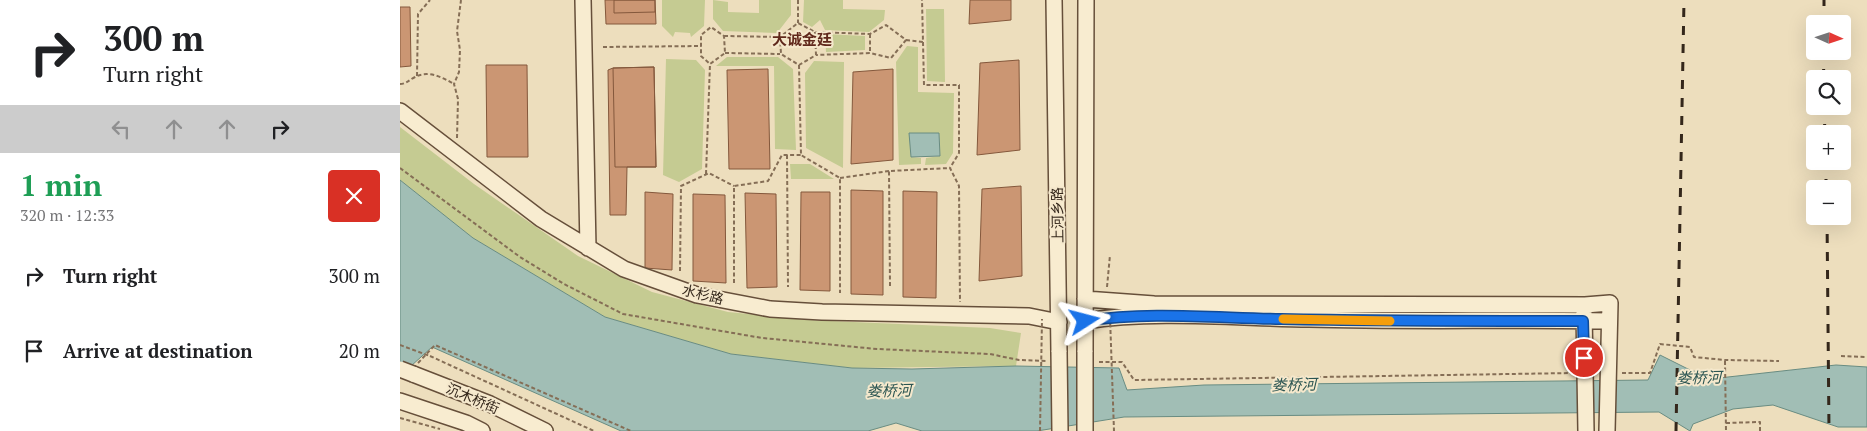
<!DOCTYPE html>
<meta charset="utf-8">
<style>
:root{--surface:#fff;--page:#f2f2f2;--text:#202124;--muted:#757577}
body{margin:0;font-family:"PT Serif","Noto Sans SC",serif;background:var(--page);color:var(--text);height:100vh;display:flex;flex-direction:column;font-size:19px;white-space:nowrap}
*{box-sizing:border-box;margin:0}
p{font-size:16px;color:var(--muted)}
.icon{flex:none;width:28px;height:28px;fill:none;stroke:currentColor;stroke-width:2;stroke-linecap:round;stroke-linejoin:round}
.map{position:relative;flex:1;overflow:hidden}
.side{display:flex;flex-direction:column;background:var(--surface);width:400px}
.side>*{flex:none}
.guide{background:#fff;color:var(--text);overflow:hidden}
.needle{width:32px;rotate:93deg}
.buttons{position:absolute;left:1406px;top:15px;display:grid;gap:10px}
.buttons a{display:grid;place-items:center;width:45px;height:45px;border-radius:5px;background:var(--surface);box-shadow:0 5px 20px #0002;font-size:25px}
.pin{position:absolute;display:grid;place-items:center;width:42px;height:42px;color:#fff;margin:-21px;border:2px solid #fff;border-radius:50%;box-shadow:0 1px 5px #0007}
.me{position:absolute;width:55px;margin:-28px;rotate:81deg;stroke-linejoin:round;filter:drop-shadow(0 0 4px #0008)}
.turn{display:flex;align-items:center;gap:18px;height:105px;padding:0 20px;font-size:22px}
.turn .icon{width:65px;height:65px;stroke-width:2.5}
.turn b{display:block;font-size:35px;line-height:42px}
.lanes{display:flex;align-items:center;height:48px;padding:0 20px;background:#0003;justify-content:center;gap:25px;direction:ltr}
.lanes .off{opacity:.35}
.round{display:grid;place-items:center;flex:none;width:52px;height:52px;border-radius:5px;background:var(--page)}
.headline{display:flex;align-items:center;justify-content:space-between;height:85px;padding:0 20px}
h1{font-size:30px;font-weight:600;line-height:38px;color:#1e9e55}
ul{padding:0;list-style:none}
li{display:flex;align-items:center;gap:15px;height:75px;padding:0 20px}
li div{flex:1}
li b{display:block;font-size:19px}
li em{font-style:normal}
main{display:flex;flex:1;min-height:0}
.map>svg:first-child{display:block}
.green{fill:#c5cb92}
.water{fill:#a1beb5;stroke:#698c82}
.building{fill:#cb9673;stroke:#84583c}
.lines{fill:none;stroke-linecap:round;stroke-linejoin:round}
.secondary-casing{stroke:#664f3a;stroke-width:18}
.path{stroke:#856e56;stroke-width:2;stroke-dasharray:4 2.5;stroke-linecap:butt}
.secondary{stroke:#f8ecd0;stroke-width:15}
.rail{stroke:#34271b;stroke-width:3;stroke-dasharray:9 9;stroke-linecap:butt}
.secondary-bridge-casing{stroke:#664f3a;stroke-width:18;stroke-linecap:butt}
.path-bridge{stroke:#856e56;stroke-width:2;stroke-dasharray:4 2.5;stroke-linecap:butt}
.secondary-bridge{stroke:#f8ecd0;stroke-width:15}
.route-casing{stroke:#114b97;stroke-width:12}
.route{stroke:#1a73e8;stroke-width:9}
.slow{stroke:#f59e0b;stroke-width:9}
.labels{text-anchor:middle;dominant-baseline:central;stroke-width:4;stroke-linejoin:round;paint-order:stroke}
.street-label{font-size:14px;fill:#34271b;stroke:#f5e8cc}
.neighbourhood-label{font-size:15px;font-weight:bold;fill:#60281b;stroke:#f5e8cc}
.water-label{font-size:15px;font-style:italic;fill:#2a5451;stroke:#f5e8cc}
</style>
<main>
<section class="side">
<div class="guide">
<div class="turn"><svg class="icon" aria-label="right" viewBox="0 0 24 24"><path d="M7 20v-9h11M14 6l5 5-5 5"/></svg><div><b>300 m</b>Turn right</div></div>
<div class="lanes"><svg class="icon off" aria-label="left" viewBox="0 0 24 24"><path d="M17 20v-9H6M10 6l-5 5 5 5"/></svg><svg class="icon off" aria-label="ahead" viewBox="0 0 24 24"><path d="M12 20V5M6 11l6-6 6 6"/></svg><svg class="icon off" aria-label="ahead" viewBox="0 0 24 24"><path d="M12 20V5M6 11l6-6 6 6"/></svg><svg class="icon" aria-label="right" viewBox="0 0 24 24"><path d="M7 20v-9h11M14 6l5 5-5 5"/></svg></div>
</div>
<div class="headline"><div><h1>1 min</h1><p>320 m · 12:33</p></div><a class="round" style="background:#d93025;color:#fff"><svg class="icon" aria-label="close" viewBox="0 0 24 24"><path d="M6 6l12 12M18 6L6 18"/></svg></a></div>
<ul>
<li><svg class="icon" aria-label="right" viewBox="0 0 24 24"><path d="M7 20v-9h11M14 6l5 5-5 5"/></svg><div><b>Turn right</b></div><em>300 m</em></li>
<li><svg class="icon" aria-label="arrive" viewBox="0 0 24 24"><path d="M6 21V4h12l-3 4 3 4H6"/></svg><div><b>Arrive at destination</b></div><em>20 m</em></li>
</ul>
</section>
<div class="map">
<svg width="1467" height="431" viewBox="0 0 1467 431">
<rect width="100%" height="100%" fill="#eddebd"/>
<path class="green" d="M262,0H305L304,26L291,37L290,33L275,32L273,37L262,26Z
M313,0L328,2V12L359,13V0H391V15L377,33L323,31L313,19Z
M404,0H443V9L485,10L484,20L469,32L425,30L420,20L412,27L403,22Z
M526,9H544L545,82L527,81Z
M425,34L465,36V50L426,52Z
M507,46L518,47V92L554,93L553,153L546,164L525,165L526,158L540,156L539,133H510L511,157L521,158V164L499,165L496,62Z
M327,57H378L393,69L396,150L375,149L374,66H316Z
M266,59L296,60L305,70L302,169L279,182L263,175Z
M414,61L444,62L443,168L406,148L405,73Z
M0,127L74,184L178,256L252,292L328,312L408,320L590,328L621,333L616,366L452,368L331,354L205,317L73,238L0,180Z
M390,164H410L434,179H391Z"/>
<path class="water" d="M509,133H539L540,156L511,157Z
M0,180L73,238L205,317L331,354L452,368L512,369L616,366L719,368L727,390L804,385L1248,380L1260,355L1290,370L1319,378L1436,365L1467,367V427H1438L1373,405L1333,409L1293,424L1290,431L1259,412L724,417L637,431H522L496,423L468,431H221L32,347L0,376Z"/>
<path class="building" d="M205,0H255L256,24H206Z
M214,0H255V12L214,13Z
M570,0H611V20L569,24Z
M0,7H10L11,66L0,67Z
M619,60L620,150L577,155L580,63Z
M86,65H127L128,157H87Z
M254,67L256,167H215L213,68Z
M254,67L256,167H227L226,215H210L208,70L213,68Z
M368,69L370,169H329L327,70Z
M493,69V160L451,164L453,72Z
M621,186L622,276L579,281L582,189Z
M451,190L483,191V295L451,294Z
M503,191L537,192L536,298L503,297Z
M245,192L273,194L272,270L245,268Z
M401,192H430V291L400,290Z
M345,193L376,194L377,287L347,288Z
M293,194L325,195L326,283L293,281Z"/>
<g class="lines">
<g class="secondary-casing">
<path id="secondary" d="M183,0L188,248
M654,0L659,352
M0,111L141,219L224,269L297,295L370,309L422,312L629,316L659,322
M685,299L754,304L1185,305L1210,303L1207,431
M1184,312L1186,431
M685,321C755,310 837,318 909,319C1009,322 1109,319 1209,321
M685,352L686,0
M13,374L90,404L145,431
M0,401L66,423L82,431"/>
</g>
<path class="path" d="M398,0V23
M415,32L416,55L399,65L381,54L380,37L398,23L415,32L470,34L486,25L506,40L491,58L470,53L416,55
M470,34V53
M324,36L380,37
M506,40L523,42L522,0
M523,42L524,85H559V153L550,168L559,186L560,302
M203,47L301,46
M325,53L380,54
M399,65L401,155L440,178V293
M17,76L18,14L30,0
M0,84C6,84 9,80 15,77C28,70 42,77 54,84
M57,138L58,99L54,84L59,72L60,50L57,31L61,0
M387,155L388,287
M0,168L120,257L164,284L223,314L362,338L477,349L590,354L619,360L647,361
M306,174L310,64L325,53L324,36L311,27L301,35V56L310,64
M440,178L489,171
M280,271L281,186L309,173L334,186
M334,283V186L368,181L382,155H401
M490,286L489,171L550,168
M707,287L710,255
M30,356L194,431
M1441,356L1467,357
M1325,361L1326,431
M699,362H722L734,380L1172,373
M18,363L35,345L231,431
M1222,373H1250L1260,344L1290,347L1294,357L1325,360L1379,361
M0,418L40,429
M1326,423L1360,422V431"/>
<use href="#secondary" class="secondary"/>
<path class="rail" d="M1424,24V0
M1423,51L1424,79
M1424,106L1425,134
M1426,161V189
M1427,216L1429,431
M1276,431L1284,0"/>
<g class="secondary-bridge-casing">
<path id="secondary-bridge" d="M659,352L660,431
M685,352V431
M0,369L13,374"/>
</g>
<path class="path-bridge" d="M710,317L714,431
M0,345L30,356
M640,431L642,319"/>
<use href="#secondary-bridge" class="secondary-bridge"/>
</g>
<g class="lines">
<g class="route-casing">
<path id="route" d="M685,321C749,311 816,318 881,319C982,321 1082,321 1183,321L1184,358"/>
</g>
<use href="#route" class="route"/>
<path class="slow" d="M883,319L990,321"/>
</g>
<g class="labels">
<g class="street-label">
<text transform="translate(657 215) rotate(-91)">上河乡路</text>
<text transform="translate(303 294) rotate(14)">水杉路</text>
<text transform="translate(73 398) rotate(23)">沉木桥街</text>
</g>
<g class="neighbourhood-label">
<text x="402" y="39">大诚金廷</text>
</g>
<g class="water-label">
<text transform="translate(1299 377) rotate(-1)">娄桥河</text>
<text transform="translate(894 384) rotate(-1)">娄桥河</text>
<text transform="translate(489 390) rotate(-1)">娄桥河</text>
</g>
</g>
</svg>
<div class="buttons">
<a><svg class="needle" viewBox="-14 -14 28 28"><path d="M0-13l5 13h-10z" fill="#e53935"/><path d="M0 13l5-13h-10z" fill="#757577"/></svg></a>
<a><svg class="icon" aria-label="search" viewBox="0 0 24 24"><circle cx="10" cy="10" r="6"/><path d="M15 15l6 6"/></svg></a>
<a>+</a>
<a>−</a>
</div>
<div class="pin" style="left:1184px;top:358px;background:#d93025"><svg class="icon" aria-label="arrive" viewBox="0 0 24 24"><path d="M6 21V4h12l-3 4 3 4H6"/></svg></div>
<svg class="me" style="left:685px;top:321px" viewBox="-20 -20 40 40"><path d="M0-17L14 15 0 8-14 15z" fill="#1a73e8" stroke="#fff" stroke-width="4"/></svg>
</div>
</main>
